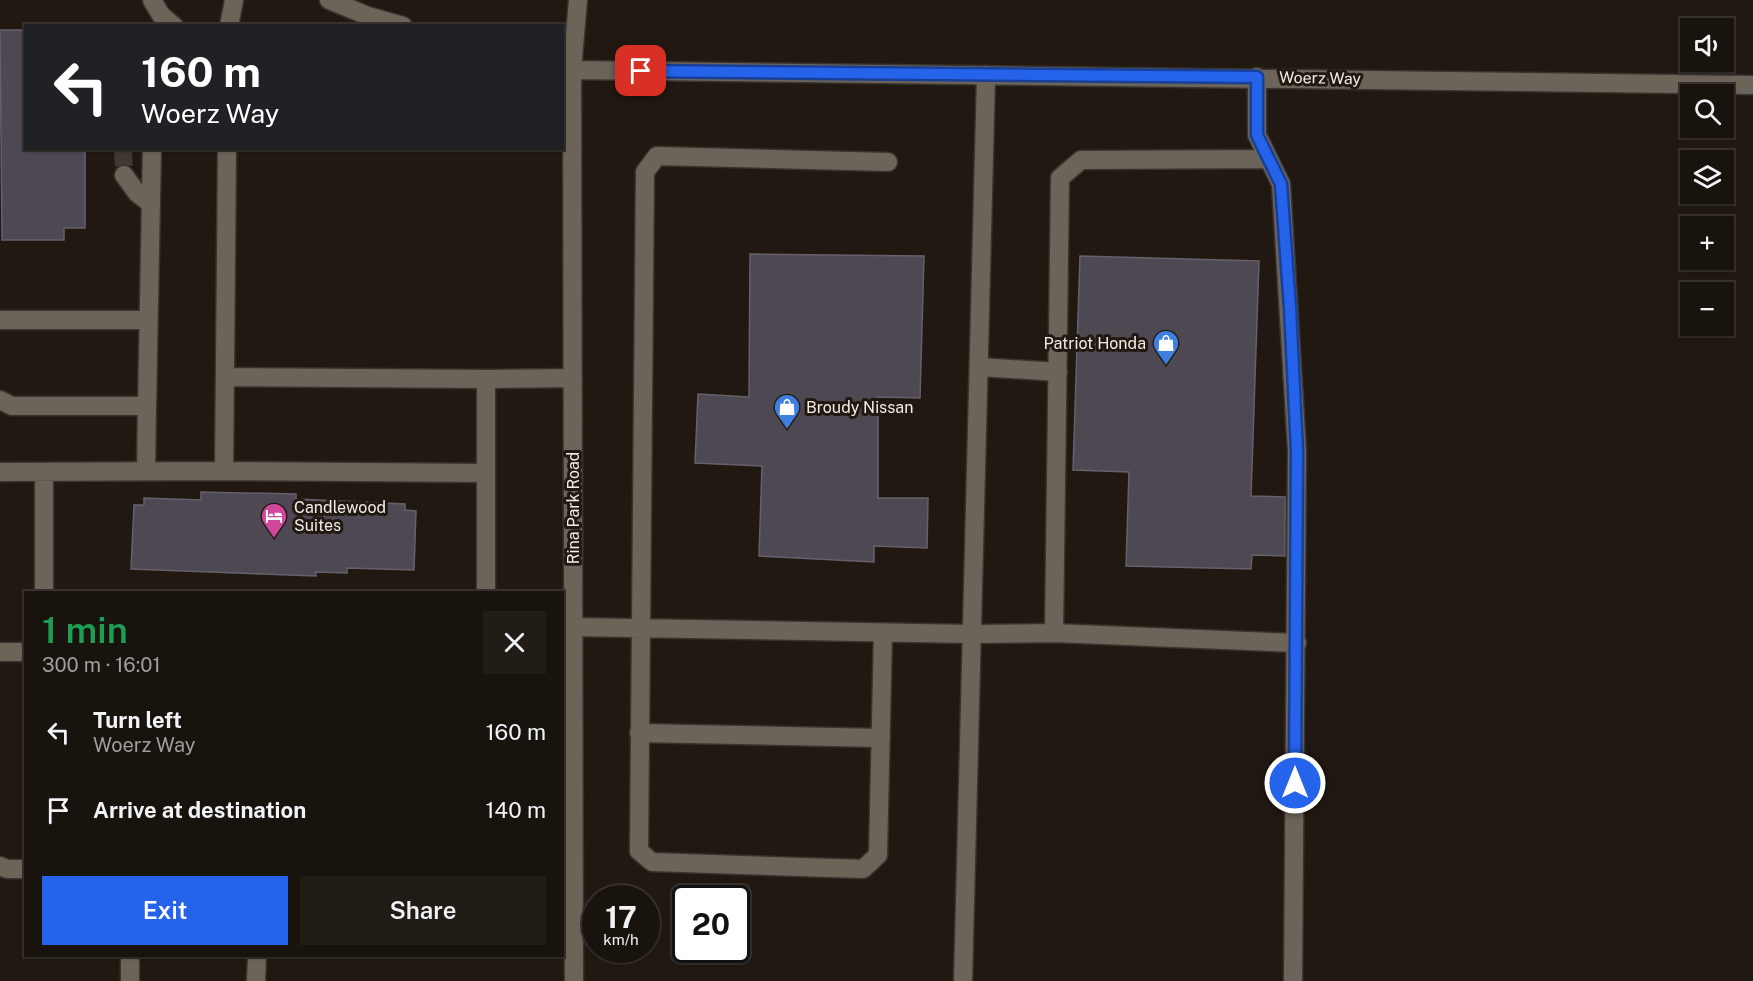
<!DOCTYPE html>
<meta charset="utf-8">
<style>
:root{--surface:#19130d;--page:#221c16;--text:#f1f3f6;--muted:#9f9e9d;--line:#37322e;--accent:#2563eb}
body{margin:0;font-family:"Public Sans",sans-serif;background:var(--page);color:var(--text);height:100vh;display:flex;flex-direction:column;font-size:22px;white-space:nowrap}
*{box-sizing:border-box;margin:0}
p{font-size:20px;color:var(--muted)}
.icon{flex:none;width:33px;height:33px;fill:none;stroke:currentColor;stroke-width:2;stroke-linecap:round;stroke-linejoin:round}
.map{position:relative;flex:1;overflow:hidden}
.panel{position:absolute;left:24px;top:591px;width:540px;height:366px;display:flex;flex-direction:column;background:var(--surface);border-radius:0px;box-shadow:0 2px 4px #0004,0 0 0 2px var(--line)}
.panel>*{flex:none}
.banner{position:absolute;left:24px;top:24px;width:540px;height:126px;border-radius:0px;box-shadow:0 2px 4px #0004,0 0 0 2px var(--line);background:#202124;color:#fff;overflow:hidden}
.controls{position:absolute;left:1680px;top:18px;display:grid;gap:12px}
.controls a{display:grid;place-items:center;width:54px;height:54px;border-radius:0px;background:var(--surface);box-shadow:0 2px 4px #0004,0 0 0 2px var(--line);font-size:30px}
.speed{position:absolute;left:582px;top:885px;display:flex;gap:12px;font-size:30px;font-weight:700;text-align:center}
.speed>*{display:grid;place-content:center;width:78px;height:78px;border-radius:50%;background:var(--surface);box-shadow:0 2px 4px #0004,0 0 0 2px var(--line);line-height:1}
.speed small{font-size:15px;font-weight:400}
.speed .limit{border:3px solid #111;border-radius:9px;background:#fff;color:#111}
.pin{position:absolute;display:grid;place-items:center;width:51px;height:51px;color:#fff;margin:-26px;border-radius:12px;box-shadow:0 3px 9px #0006}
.me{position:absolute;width:66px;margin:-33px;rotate:0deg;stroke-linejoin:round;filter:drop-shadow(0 0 4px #0008)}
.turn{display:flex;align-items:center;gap:21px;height:126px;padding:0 18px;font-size:27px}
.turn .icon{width:78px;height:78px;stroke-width:2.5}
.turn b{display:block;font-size:42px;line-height:51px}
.round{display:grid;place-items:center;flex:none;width:63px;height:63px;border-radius:0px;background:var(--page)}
.overview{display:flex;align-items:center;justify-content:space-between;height:102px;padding:0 18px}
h1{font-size:36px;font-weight:600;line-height:45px;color:#1e9e55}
.button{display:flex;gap:12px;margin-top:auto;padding:12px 18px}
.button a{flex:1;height:69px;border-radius:0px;background:var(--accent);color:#fff;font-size:24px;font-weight:600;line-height:69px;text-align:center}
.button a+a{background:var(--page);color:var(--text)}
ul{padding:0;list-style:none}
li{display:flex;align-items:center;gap:18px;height:78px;padding:0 18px}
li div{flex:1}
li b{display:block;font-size:22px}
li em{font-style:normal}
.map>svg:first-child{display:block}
.building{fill:#4e4853;stroke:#66606c;stroke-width:1.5}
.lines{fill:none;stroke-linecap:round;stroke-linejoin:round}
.minor-tunnel{stroke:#403931;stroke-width:18;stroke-dasharray:18 9;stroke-linecap:butt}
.minor-casing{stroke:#38332f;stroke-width:21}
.minor{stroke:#6d6459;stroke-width:18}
.route-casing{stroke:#184099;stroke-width:15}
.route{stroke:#2563eb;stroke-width:10}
.labels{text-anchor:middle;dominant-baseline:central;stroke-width:6;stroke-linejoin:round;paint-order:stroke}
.street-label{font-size:16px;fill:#f1ece5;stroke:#211911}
.poi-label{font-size:16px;fill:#f1ece5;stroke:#211911;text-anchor:start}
</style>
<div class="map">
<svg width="1753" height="981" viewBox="0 0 1753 981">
<rect width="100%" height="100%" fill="#211911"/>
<path class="building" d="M0,30H26V148H85V228H64V240H2Z
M750,254L924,256L920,398L878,397V498H928L927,548L874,546V562L759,556L762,466L695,463L698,394L749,397Z
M1080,256L1259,261L1251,496L1285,497V556L1252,555L1251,569L1126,566L1129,472L1073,470Z
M201,492L296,494V499L405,504V510L416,511L414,570L347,568V573L316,572V576L131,569L134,505H144V498L201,500Z"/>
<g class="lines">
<path class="minor-tunnel" d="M123,148L124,175"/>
<g class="minor-casing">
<path id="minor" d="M152,0L161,15L174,26
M329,0L368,16L403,26
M229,26L234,0
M562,68L572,70L1753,85
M1257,77V135L1281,184L1297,451L1293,981
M227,148L224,471L486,473V379L573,378
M1269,159L1081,160L1060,178L1054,633L1297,643
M124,175L137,193L151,204
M0,320H148
M979,367L1058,372
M225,377L486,379
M0,400L12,406H147L152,148
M146,471L147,406
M0,472L224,471
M44,592V472
M486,592V473
M573,627L972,634L1054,633
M883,633L878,855L863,869L652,862L639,851L645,172L657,156L888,162
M0,652H26
M639,733L881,738
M0,866L7,869H26
M130,981V956
M256,981L257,956
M574,981L572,70L578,0
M963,981L986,75"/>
</g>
<use href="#minor" class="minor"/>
</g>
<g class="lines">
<g class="route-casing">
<path id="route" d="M641,71L1257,77V135L1281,184L1290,308L1297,451L1295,783"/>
</g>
<use href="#route" class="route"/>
</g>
<defs>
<g id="shop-pin" transform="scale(1.35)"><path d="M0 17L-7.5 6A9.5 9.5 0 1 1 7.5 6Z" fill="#3f7fe0" stroke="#211911"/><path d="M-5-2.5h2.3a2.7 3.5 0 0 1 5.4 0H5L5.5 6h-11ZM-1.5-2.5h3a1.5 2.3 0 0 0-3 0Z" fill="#fff"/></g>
<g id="hotel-pin" transform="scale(1.35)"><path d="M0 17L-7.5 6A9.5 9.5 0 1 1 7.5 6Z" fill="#d1479c" stroke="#211911"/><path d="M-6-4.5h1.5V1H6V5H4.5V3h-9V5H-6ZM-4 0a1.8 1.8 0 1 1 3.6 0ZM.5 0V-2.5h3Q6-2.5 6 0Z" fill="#fff"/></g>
</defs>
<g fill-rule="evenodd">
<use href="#shop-pin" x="1166" y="343"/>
<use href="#shop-pin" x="787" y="407"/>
<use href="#hotel-pin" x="274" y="516"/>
</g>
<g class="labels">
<g class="street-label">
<text transform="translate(1320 78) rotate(1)">Woerz Way</text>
<text transform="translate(573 508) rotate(-90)">Rina Park Road</text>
</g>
<g class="poi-label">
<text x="1146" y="343" text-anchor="end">Patriot Honda</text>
<text x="806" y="407">Broudy Nissan</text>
<text x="294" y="507">Candlewood<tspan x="294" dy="18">Suites</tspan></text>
</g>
</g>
</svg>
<div class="controls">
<a><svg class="icon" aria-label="sound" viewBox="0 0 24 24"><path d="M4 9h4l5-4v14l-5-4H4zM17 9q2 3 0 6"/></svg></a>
<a><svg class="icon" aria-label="search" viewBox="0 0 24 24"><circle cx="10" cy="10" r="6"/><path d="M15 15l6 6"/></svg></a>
<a><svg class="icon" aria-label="layers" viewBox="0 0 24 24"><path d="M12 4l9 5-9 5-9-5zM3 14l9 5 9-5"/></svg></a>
<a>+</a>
<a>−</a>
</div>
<div class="speed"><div>17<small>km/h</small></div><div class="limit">20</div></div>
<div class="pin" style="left:641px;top:71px;background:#d93025"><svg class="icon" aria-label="arrive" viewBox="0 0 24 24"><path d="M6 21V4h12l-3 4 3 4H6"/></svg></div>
<svg class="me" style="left:1295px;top:783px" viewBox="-20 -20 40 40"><circle r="17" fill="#2563eb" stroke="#fff" stroke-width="3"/><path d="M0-11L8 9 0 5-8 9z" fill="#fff"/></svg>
<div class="banner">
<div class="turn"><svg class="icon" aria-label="left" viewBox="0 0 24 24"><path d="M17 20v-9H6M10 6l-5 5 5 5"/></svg><div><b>160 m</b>Woerz Way</div></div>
</div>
<section class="panel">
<div class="overview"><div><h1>1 min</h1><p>300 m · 16:01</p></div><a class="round"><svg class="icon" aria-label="close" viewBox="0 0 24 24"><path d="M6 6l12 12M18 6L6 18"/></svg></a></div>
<ul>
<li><svg class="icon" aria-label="left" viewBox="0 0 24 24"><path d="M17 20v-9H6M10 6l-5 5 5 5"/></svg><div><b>Turn left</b><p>Woerz Way</p></div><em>160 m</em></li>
<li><svg class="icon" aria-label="arrive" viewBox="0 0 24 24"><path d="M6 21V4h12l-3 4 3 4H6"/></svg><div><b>Arrive at destination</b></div><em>140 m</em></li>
</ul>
<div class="button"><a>Exit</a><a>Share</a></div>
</section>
</div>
